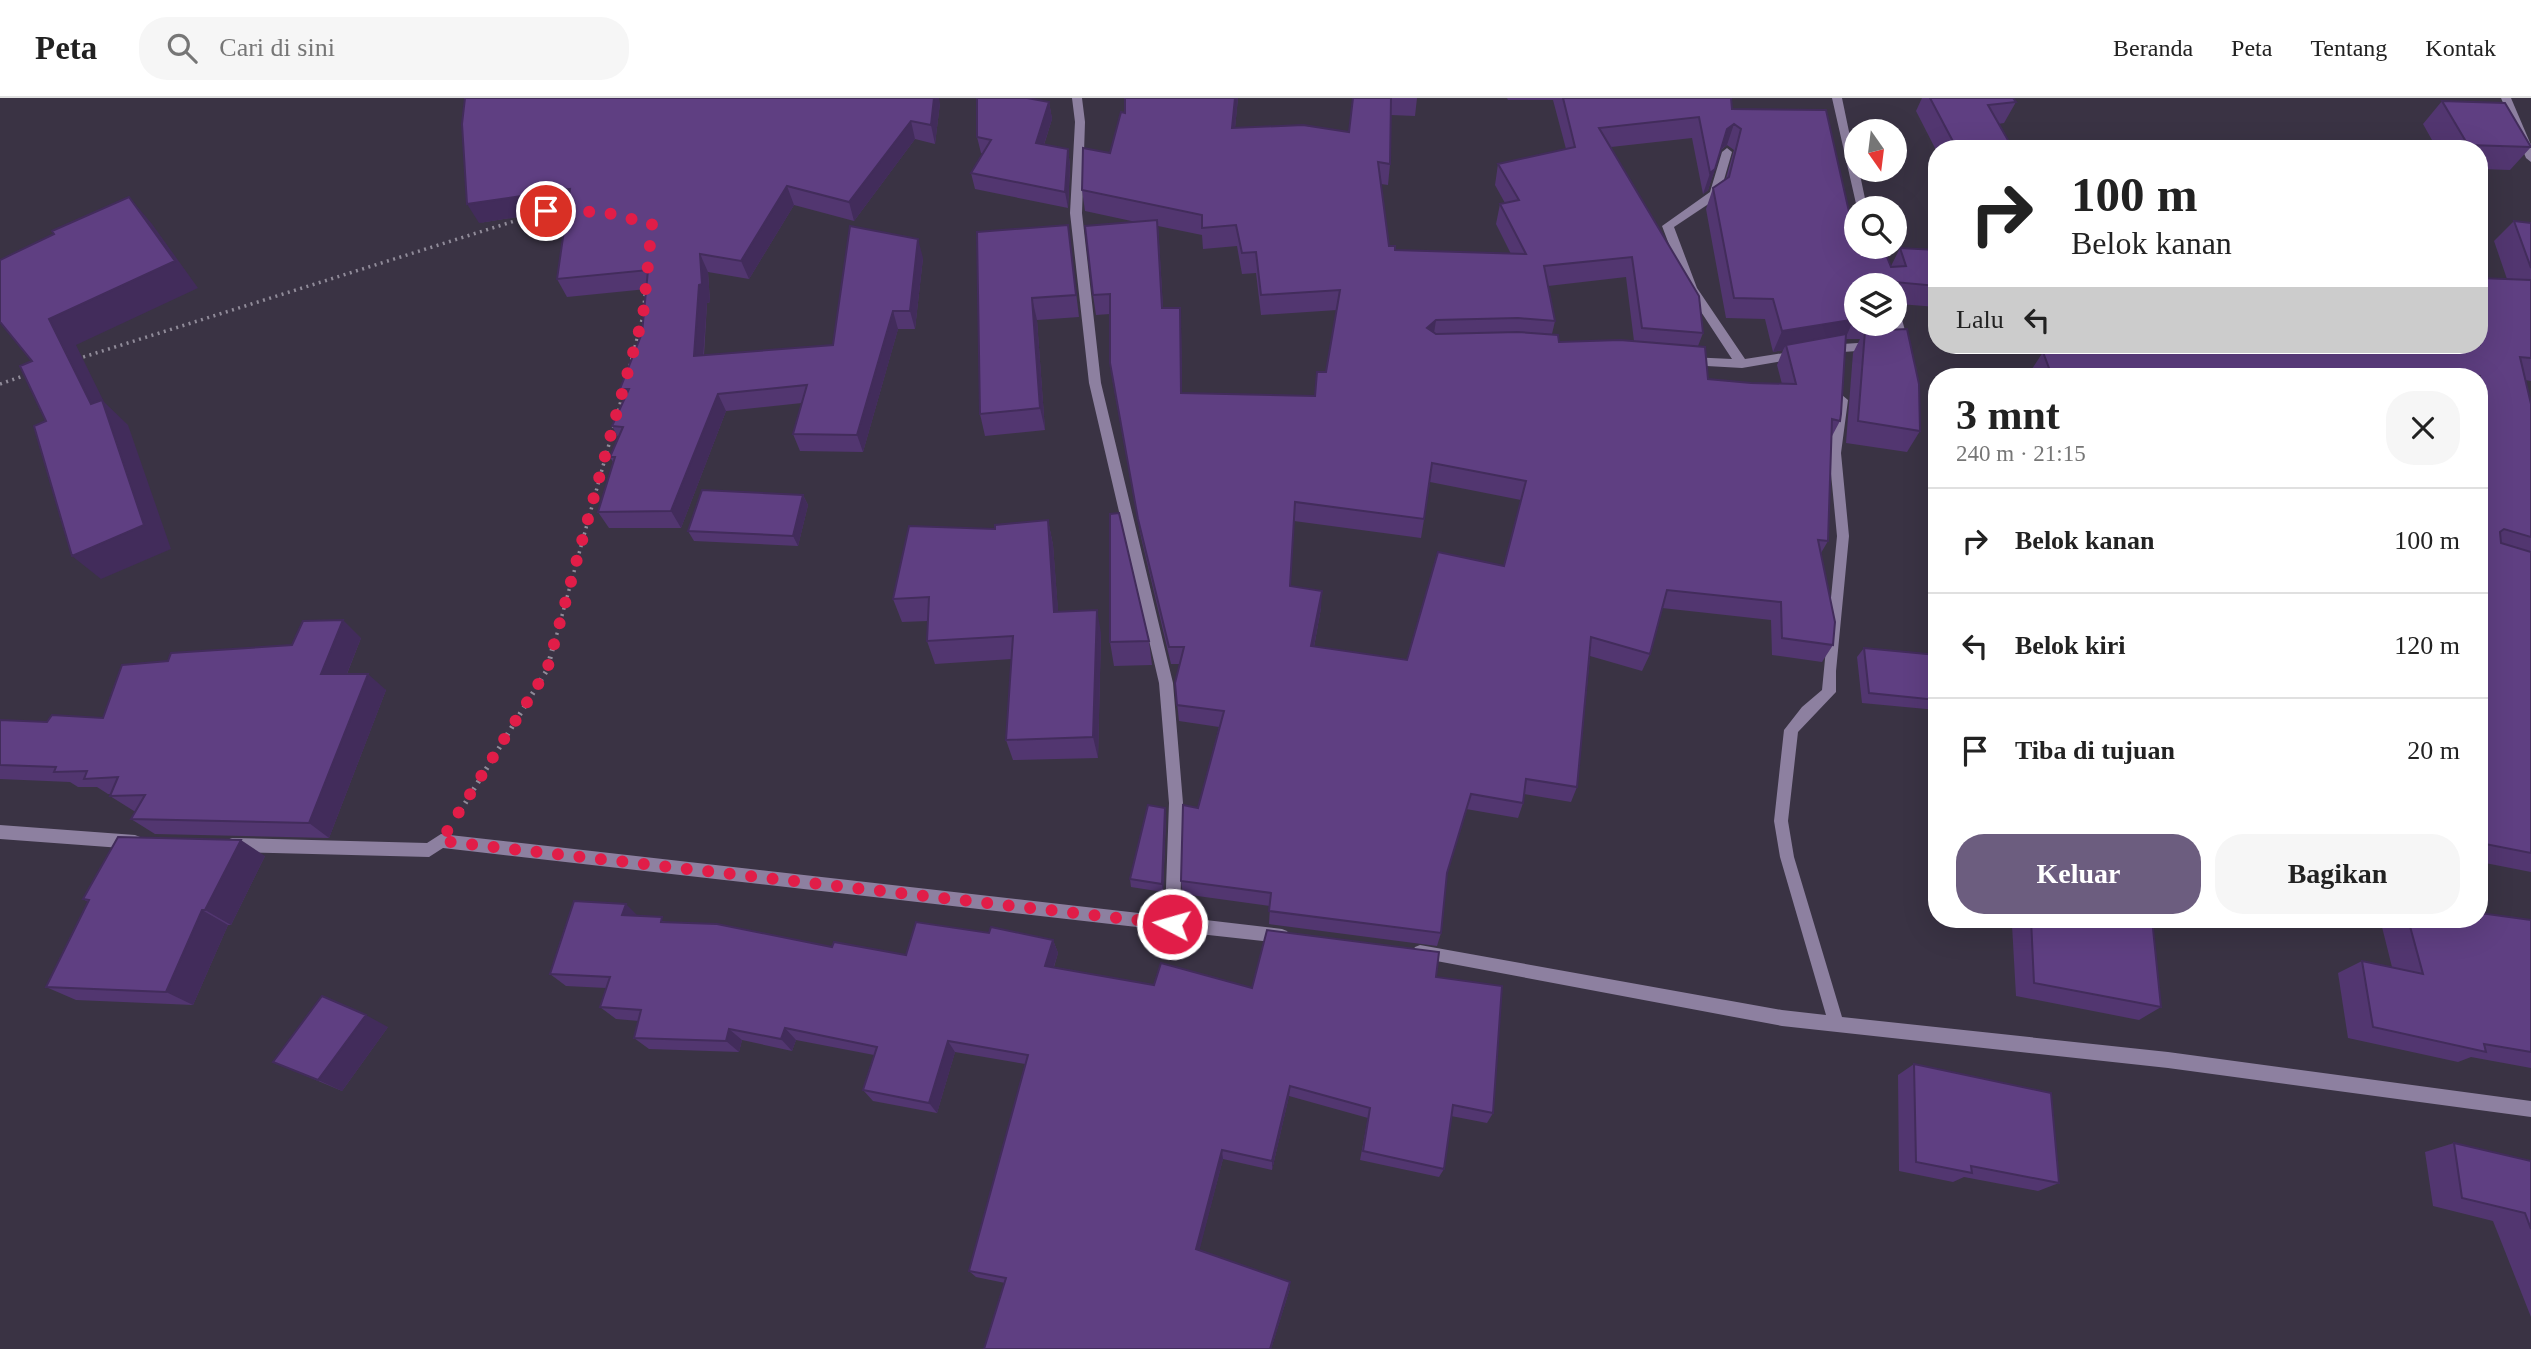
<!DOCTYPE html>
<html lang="id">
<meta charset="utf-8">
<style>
:root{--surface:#fff;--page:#f6f6f6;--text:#222;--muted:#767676;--line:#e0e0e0;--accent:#6c5d7f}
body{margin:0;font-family:"Times New Roman",serif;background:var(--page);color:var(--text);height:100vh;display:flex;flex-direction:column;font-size:26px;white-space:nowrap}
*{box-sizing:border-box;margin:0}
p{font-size:23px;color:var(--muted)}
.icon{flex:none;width:38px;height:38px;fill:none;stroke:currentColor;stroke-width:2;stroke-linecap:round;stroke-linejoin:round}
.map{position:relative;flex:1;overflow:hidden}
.drawer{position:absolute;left:1928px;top:270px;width:560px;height:560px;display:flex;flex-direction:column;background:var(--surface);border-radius:28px;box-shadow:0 7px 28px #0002}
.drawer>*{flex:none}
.banner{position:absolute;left:1928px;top:42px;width:560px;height:214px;border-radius:28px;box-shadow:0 7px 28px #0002;background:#fff;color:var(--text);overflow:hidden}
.needle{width:46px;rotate:166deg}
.tools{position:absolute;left:1844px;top:21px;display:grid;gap:14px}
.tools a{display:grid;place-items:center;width:63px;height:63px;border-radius:50%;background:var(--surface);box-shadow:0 7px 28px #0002;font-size:35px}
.pin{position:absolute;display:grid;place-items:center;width:60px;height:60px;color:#fff;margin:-30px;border:4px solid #fff;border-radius:50%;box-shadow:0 2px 7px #0007}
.me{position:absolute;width:77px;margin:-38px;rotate:276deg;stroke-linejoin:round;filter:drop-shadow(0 0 5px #0008)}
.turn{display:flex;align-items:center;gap:24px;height:147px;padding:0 28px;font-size:32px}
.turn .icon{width:91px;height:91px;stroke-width:2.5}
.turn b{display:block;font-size:49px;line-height:60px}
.then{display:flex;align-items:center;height:66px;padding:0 28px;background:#0003;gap:14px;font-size:26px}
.round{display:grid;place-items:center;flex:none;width:74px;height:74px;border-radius:28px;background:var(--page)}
.head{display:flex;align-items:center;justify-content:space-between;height:119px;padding:0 28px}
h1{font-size:42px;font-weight:700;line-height:52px}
.action{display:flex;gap:14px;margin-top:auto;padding:14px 28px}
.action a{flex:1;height:80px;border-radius:28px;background:var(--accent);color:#fff;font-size:28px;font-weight:700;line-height:80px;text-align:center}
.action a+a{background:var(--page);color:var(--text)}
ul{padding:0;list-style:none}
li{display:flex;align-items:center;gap:21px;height:105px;padding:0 28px;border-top:2px solid var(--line)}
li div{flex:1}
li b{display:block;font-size:26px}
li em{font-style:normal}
header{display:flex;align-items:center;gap:42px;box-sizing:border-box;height:98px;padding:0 35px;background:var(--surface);border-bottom:2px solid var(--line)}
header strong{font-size:33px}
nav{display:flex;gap:38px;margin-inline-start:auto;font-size:24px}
.search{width:490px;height:63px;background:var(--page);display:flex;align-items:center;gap:18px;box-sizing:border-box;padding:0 24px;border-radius:28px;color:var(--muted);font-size:26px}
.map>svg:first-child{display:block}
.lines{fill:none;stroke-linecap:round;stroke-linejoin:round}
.path-far1{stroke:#908b99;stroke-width:3.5;stroke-dasharray:2 4.5;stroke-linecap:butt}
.path{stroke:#908b99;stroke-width:5;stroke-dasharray:2 6;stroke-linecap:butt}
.street{fill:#8d80a0;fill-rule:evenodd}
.wall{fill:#523670;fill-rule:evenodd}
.shaded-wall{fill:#422c5b}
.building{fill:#5f3f82;stroke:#422c5b;stroke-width:2;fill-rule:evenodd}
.route{stroke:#e11d48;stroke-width:12;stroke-dasharray:0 21.6}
</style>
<header>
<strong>Peta</strong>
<div class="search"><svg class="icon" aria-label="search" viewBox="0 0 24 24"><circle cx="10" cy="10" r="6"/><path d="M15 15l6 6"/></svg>Cari di sini</div>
<nav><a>Beranda</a><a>Peta</a><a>Tentang</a><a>Kontak</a></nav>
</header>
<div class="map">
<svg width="2531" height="1251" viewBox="0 0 2531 1251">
<rect width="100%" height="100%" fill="#3a3344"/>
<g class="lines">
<path class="path-far1" d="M552,113H571
M77,261L540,115
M630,268L643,218L646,188
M0,286L29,276
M617,319L624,290
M555,543L614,328"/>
<path class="path" d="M461,712L547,572L555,541"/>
<path class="street" d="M1072,0H1082L1085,24L1082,115L1101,285L1173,585L1183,705L1180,819L1282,831L1287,833L1290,838L1287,843L1282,845L1172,833L443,750L429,759L232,754L227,752L225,747L227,742L232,740L427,745L441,736L1165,818L1169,705L1159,585L1089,285L1070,115L1075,24Z
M1832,0H1842L1857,72H1859L1867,110H1857Z
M2501,0H2511L2531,47V64L2526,60Z
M1727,50L1732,54L1719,99L1674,129L1697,190L1745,261L1797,253L1803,257L1801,260L1742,270L1689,267L1683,263L1689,259L1732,261L1686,191L1662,128L1710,94L1722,54Z
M1895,214L1901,218L1906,236L1897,249L1893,250L1887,246L1894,236L1891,226H1895Z
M1873,244L1879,248L1873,252L1827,255L1821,251L1827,247Z
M1842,297L1848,302L1841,355L1849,438L1836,573V594L1798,634L1788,723L1794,759L1842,919L2168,954L2531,1003V1019L2168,970L1782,928L1415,859L1412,854L1415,849L1420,847L1782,912L1826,917L1780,759L1774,723L1784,632L1802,609L1822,592L1837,438L1829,355L1836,302Z
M0,727L135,737L140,739L142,744L140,749L135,751L0,741Z"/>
</g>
<path class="wall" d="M1033,0L1032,1L1049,4L1052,21L1044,47L1068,51L1070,68L1068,110L975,91L971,75L983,56L981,55L977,39Z
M1125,0H1238L1235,30L1349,34L1353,0H1417L1415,18L1391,17L1390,66L1388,87L1381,86L1389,148L1395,152L1511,156L1496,126L1500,106L1505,105L1495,87L1498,66L1566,51L1553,2H1508L1507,0H1731L1732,11L1856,147L1891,168L1900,150L1933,152L1937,143V209L1899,206L1897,220L1895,224V187H1857V226H1894L1891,231L1920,333L1907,354L1846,345L1853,255L1860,241H1846L1840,323L1831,340L1828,443L1821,455L1833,547L1822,564L1772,557L1771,522L1662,510L1650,556L1642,573L1590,558L1577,689L1571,704L1524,696L1523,705L1518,720L1466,711L1447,776L1441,835L1437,848L1269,826L1270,808L1183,796L1181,783L1198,710L1219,629L1179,623L1175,585L1180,566H1171L1141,439L1113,285L1110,265V216L1096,217L1093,197L1136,124L1085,113L1082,92L1110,55L1125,15ZM1692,40L1703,96L1708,92L1721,52L1727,47L1734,52L1726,80L1713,90L1706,111L1726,220L1765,221L1773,254L1783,252L1777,267L1782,286L1751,285L1708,281L1698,248L1703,235L1611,49ZM1158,128L1202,137L1203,151L1237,148L1242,176L1256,175L1261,217L1337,212L1326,274L1315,298L1182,295L1181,230L1180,210H1163ZM1626,179L1634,243L1559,244L1552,236L1555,223L1548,188ZM1430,384L1521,402L1504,468L1407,562L1314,549L1321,510L1290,488L1294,423L1421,440Z
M1922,0H2013L2016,4L2004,25L1998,26L2013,51H1937V54L1916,13Z
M2442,3L2531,49L2510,72L2480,71V51H2437L2423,26Z
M940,5L935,46L915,41L854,123L794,107L749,181L708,174L710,204L707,205L704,257L833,247L923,160L915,231H898L863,354L800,353L793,336L802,305L726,313L681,430H609L598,414L613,364L610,359L618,339L612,328L625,299L620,291L642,235L647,191L567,199L557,181L567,111L479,125Z
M2514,123L2531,125V283L2525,282L2531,306V774L2480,764V278H2031L2030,274L2043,254H2092L2089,247H2480L2507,181L2494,143Z
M1068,127L1079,219L1037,222L1045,332L985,338L980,316L977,134Z
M803,397L808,407L798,448L694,443L688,433Z
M1048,422L1053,447L1058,514L1101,535L1098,660L1013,662L1006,642L1012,561L935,566L927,543L928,523L902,524L893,501L995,431Z
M361,540L347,576L386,592L329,740L155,736L131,721L136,713H134L110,698L111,696H108L97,689H78L70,684L0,681V622L47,624L103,620L168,563L292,547Z
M1149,543L1152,567L1114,568L1110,544Z
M1864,550L1937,557V612L1862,605L1857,559Z
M1166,718L1163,794L1131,789L1130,781Z
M265,758L231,827H228L193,907L76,902L46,889L88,804L83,801Z
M638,818L667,824L832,849L906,857L989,835L1053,842L1058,855L1054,869L1154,887L1252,890L1436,879L1493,1015L1487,1025L1451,1018L1444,1071L1439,1079L1360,1062L1368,1020L1289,998L1272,1072L1223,1061L1199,1152L1290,1184V1190L1271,1251H984L1005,1185L976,1179L969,1173L1025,966L955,954L937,1015L873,1003L863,992L874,957L796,942L792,953L742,942L739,954L649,951L634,940L639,923L616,921L600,909L606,890L566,888L550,876Z
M2020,821H2152L2161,909L2139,922L2016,898L2012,827Z
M2380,821H2480L2531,822V970L2471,959L2458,964L2348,940L2338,875L2362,863L2392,869Z
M388,929L342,993L273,964Z
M1914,966L2059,1085L2038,1093L1964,1079L1953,1084L1899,1073L1898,977Z
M2454,1045L2531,1063V1219L2493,1123L2433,1108L2425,1054Z"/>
<path class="shaded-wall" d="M934,0H939L940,5L935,46L931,27Z
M1235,0H1238L1233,51L1232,30Z
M1049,4L1052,21L1039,62L1036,45Z
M911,23L915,41L854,123L849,104Z
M1734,26L1727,47L1720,52L1727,31Z
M1068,51L1070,68L1068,110L1065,94Z
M1715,71L1708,92L1703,96L1710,75Z
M787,88L794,107L749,181L741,163Z
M570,91L580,109L479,125L467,106Z
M129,99L152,126L198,190L76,247L104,304L128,327L171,451L101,481L72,458L91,306L49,221Z
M918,141L923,160L915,231L910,213Z
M700,156L708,174L710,204L707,205L702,275L694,258Z
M1032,200L1037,222L1045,332L1040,310Z
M1180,210L1181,230L1182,315L1181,295Z
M893,213L898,231L863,354L857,337Z
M1854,221L1845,241L1786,247L1783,252L1773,254L1782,233Z
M1436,222L1433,242L1427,230Z
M718,296L726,313L681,430L671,413Z
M803,397L808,407L798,448L793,438Z
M1048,422L1053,447L1060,537L1054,514Z
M1322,493L1321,510L1311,565V548Z
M1097,512L1101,535L1098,660L1093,639Z
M343,522L361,540L340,593L321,576Z
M368,576L386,592L329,740L309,725Z
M1165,710L1166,718L1163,794L1162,786Z
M241,742L265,758L231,827L205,812Z
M626,806L640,820L622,817Z
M202,812L228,827L193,907L166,894Z
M1053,842L1058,855L1050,880L1045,868Z
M366,917L388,929L342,993L318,982Z
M785,930L796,942L792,953L781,941Z
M729,931L742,942L739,954L726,943Z
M948,943L955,954L937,1015L929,1005Z
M1290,988L1289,998L1272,1072V1063Z
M1222,1052L1223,1061L1198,1158L1196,1151Z
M1290,1184V1190L1271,1251H1270Z"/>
<path class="building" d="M465,0H934L931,27L911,23L849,104L787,88L741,163L700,156L702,186L699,187L694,258L833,247L850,128L918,141L910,213H893L857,337L793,336L807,287L718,296L671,413L598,414L615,359H610L623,329L612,328L629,291H620L642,235L648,172L557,181L570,91L467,106L462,26Z
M977,0H1027L1049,4L1036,45L1068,51L1065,94L971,75L991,42L977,39Z
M1125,0H1235L1232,30L1303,27L1349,34L1353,0H1391L1390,66L1378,64L1389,148H1395V152L1526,156L1500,106L1519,102L1498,66L1575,49L1563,0H1731L1732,11L1826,12L1857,149H1883L1891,169L1906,168L1900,150L1937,152V188L1895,184L1899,204L1897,220H1895V187H1857V221L1782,233L1773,201L1734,200L1713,90L1729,79L1741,31L1734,26L1727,31L1715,71L1710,75L1699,19L1599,30L1699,198L1703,235L1642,230L1632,159L1544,168L1555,223L1518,220L1436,222L1427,230L1436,236L1518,234L1558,237L1559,244L1620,242L1705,249L1708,281L1751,285L1796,286L1786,247L1846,236L1841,316L1840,323L1832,321L1828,443L1818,442L1835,524L1833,547L1782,540L1781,504L1667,492L1650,556L1591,539L1577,689L1526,681L1523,705L1471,696L1447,775L1441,835L1269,813L1271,795L1181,783L1183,707L1198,710L1224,613L1177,607L1175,585L1184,549H1169L1138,421L1110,265V196L1093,197L1085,128L1157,122L1162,210H1180L1181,295L1315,298L1317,274H1326L1340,192L1261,197L1256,154L1242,155L1236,127L1202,130V117L1082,92L1083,50L1110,55L1121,14L1125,15ZM1432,365L1526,383L1504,468L1438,454L1407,562L1311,548L1322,493L1290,488L1295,404L1424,421Z
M1930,0H2013L2016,4L1988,7L2013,51H1957Z
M2442,3L2505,5L2531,49L2468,47Z
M129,99L175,163L49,221L91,306L102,302L144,427L72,458L34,328L46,323L20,268L32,263L0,224V162L54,136L52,133Z
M2514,123L2531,125V170Z
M1068,127L1076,197L1032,200L1040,310L980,316L977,134Z
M2480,180L2531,182V260L2520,259L2531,306V439L2504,431L2500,434L2501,445L2531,454V755L2480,745V278H2052L2043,254L2114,255L2111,247H2480Z
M1907,231L1919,286L1920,333L1858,323L1865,233Z
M702,392L803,397L793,438L688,433Z
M1119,415L1149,543L1110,544V416Z
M1048,422L1054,514L1097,512L1093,639L1006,642L1013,538L927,543L929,499L893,501L909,428L995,431V427Z
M343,522L321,576H368L309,725L131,721L145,697L110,698L118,679L84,681L87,673L54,674L56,669L0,667V622L47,624L52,617L103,620L122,567L168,563L171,555L292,547L303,523Z
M1864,550L1937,557V602L1869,595Z
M1148,707L1165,710L1162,786L1130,781Z
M118,739L241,742L205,812H202L166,894L46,889L89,802L83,801Z
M574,803L626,806L622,817L662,819L661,824L717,826L832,849L834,844L906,857L916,824L989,835L991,829L1053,842L1045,868L1154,887L1161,865L1252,890L1267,832L1439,854L1436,879L1502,888L1493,1015L1453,1007L1444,1071L1363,1053L1370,1010L1290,988L1272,1063L1222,1052L1196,1151L1290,1184L1270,1251H984L1006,1180L969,1173L1028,957L948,943L929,1005L863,992L877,949L785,930L781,941L729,931L726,943L634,940L641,912L600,909L610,879L550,876Z
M2480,815L2531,822V954L2484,946L2486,954L2373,929L2362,863L2423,876L2408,821H2480Z
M2031,821H2152L2161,909L2034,885Z
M322,898L366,917L318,982L273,964Z
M1914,966L2051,995L2059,1085L1971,1068L1972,1075L1916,1064Z
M2454,1045L2531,1063V1131L2525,1115L2462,1100Z"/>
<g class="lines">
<path class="route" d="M546,113L604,114L652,126L643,218L547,572L441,743L1172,826"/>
</g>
</svg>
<div class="tools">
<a><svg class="needle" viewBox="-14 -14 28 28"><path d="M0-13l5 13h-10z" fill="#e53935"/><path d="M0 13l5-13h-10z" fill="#767676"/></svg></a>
<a><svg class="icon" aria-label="search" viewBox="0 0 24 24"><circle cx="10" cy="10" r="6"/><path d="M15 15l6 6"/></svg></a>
<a><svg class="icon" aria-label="layers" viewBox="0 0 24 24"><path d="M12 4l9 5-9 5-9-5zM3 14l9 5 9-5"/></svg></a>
</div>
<div class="pin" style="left:546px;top:113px;background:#d93025"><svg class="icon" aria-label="arrive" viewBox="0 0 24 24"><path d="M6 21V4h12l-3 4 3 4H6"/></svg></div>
<svg class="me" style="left:1172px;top:826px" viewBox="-20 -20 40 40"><circle r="17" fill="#e11d48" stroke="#fff" stroke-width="3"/><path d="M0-11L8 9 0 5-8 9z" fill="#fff"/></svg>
<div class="banner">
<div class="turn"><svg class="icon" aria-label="right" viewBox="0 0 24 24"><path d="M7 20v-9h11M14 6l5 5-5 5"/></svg><div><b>100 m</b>Belok kanan</div></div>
<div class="then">Lalu<svg class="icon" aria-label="left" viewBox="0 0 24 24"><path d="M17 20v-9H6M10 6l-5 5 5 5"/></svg></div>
</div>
<section class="drawer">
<div class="head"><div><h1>3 mnt</h1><p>240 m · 21:15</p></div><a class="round"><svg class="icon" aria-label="close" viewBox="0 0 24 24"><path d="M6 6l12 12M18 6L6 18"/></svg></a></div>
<ul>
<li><svg class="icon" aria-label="right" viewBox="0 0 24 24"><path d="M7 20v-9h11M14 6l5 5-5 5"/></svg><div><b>Belok kanan</b></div><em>100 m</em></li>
<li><svg class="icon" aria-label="left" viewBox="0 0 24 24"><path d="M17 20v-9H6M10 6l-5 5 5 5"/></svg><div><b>Belok kiri</b></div><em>120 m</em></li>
<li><svg class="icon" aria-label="arrive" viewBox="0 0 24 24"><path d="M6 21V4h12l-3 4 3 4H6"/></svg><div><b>Tiba di tujuan</b></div><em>20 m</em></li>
</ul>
<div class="action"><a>Keluar</a><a>Bagikan</a></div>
</section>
</div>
